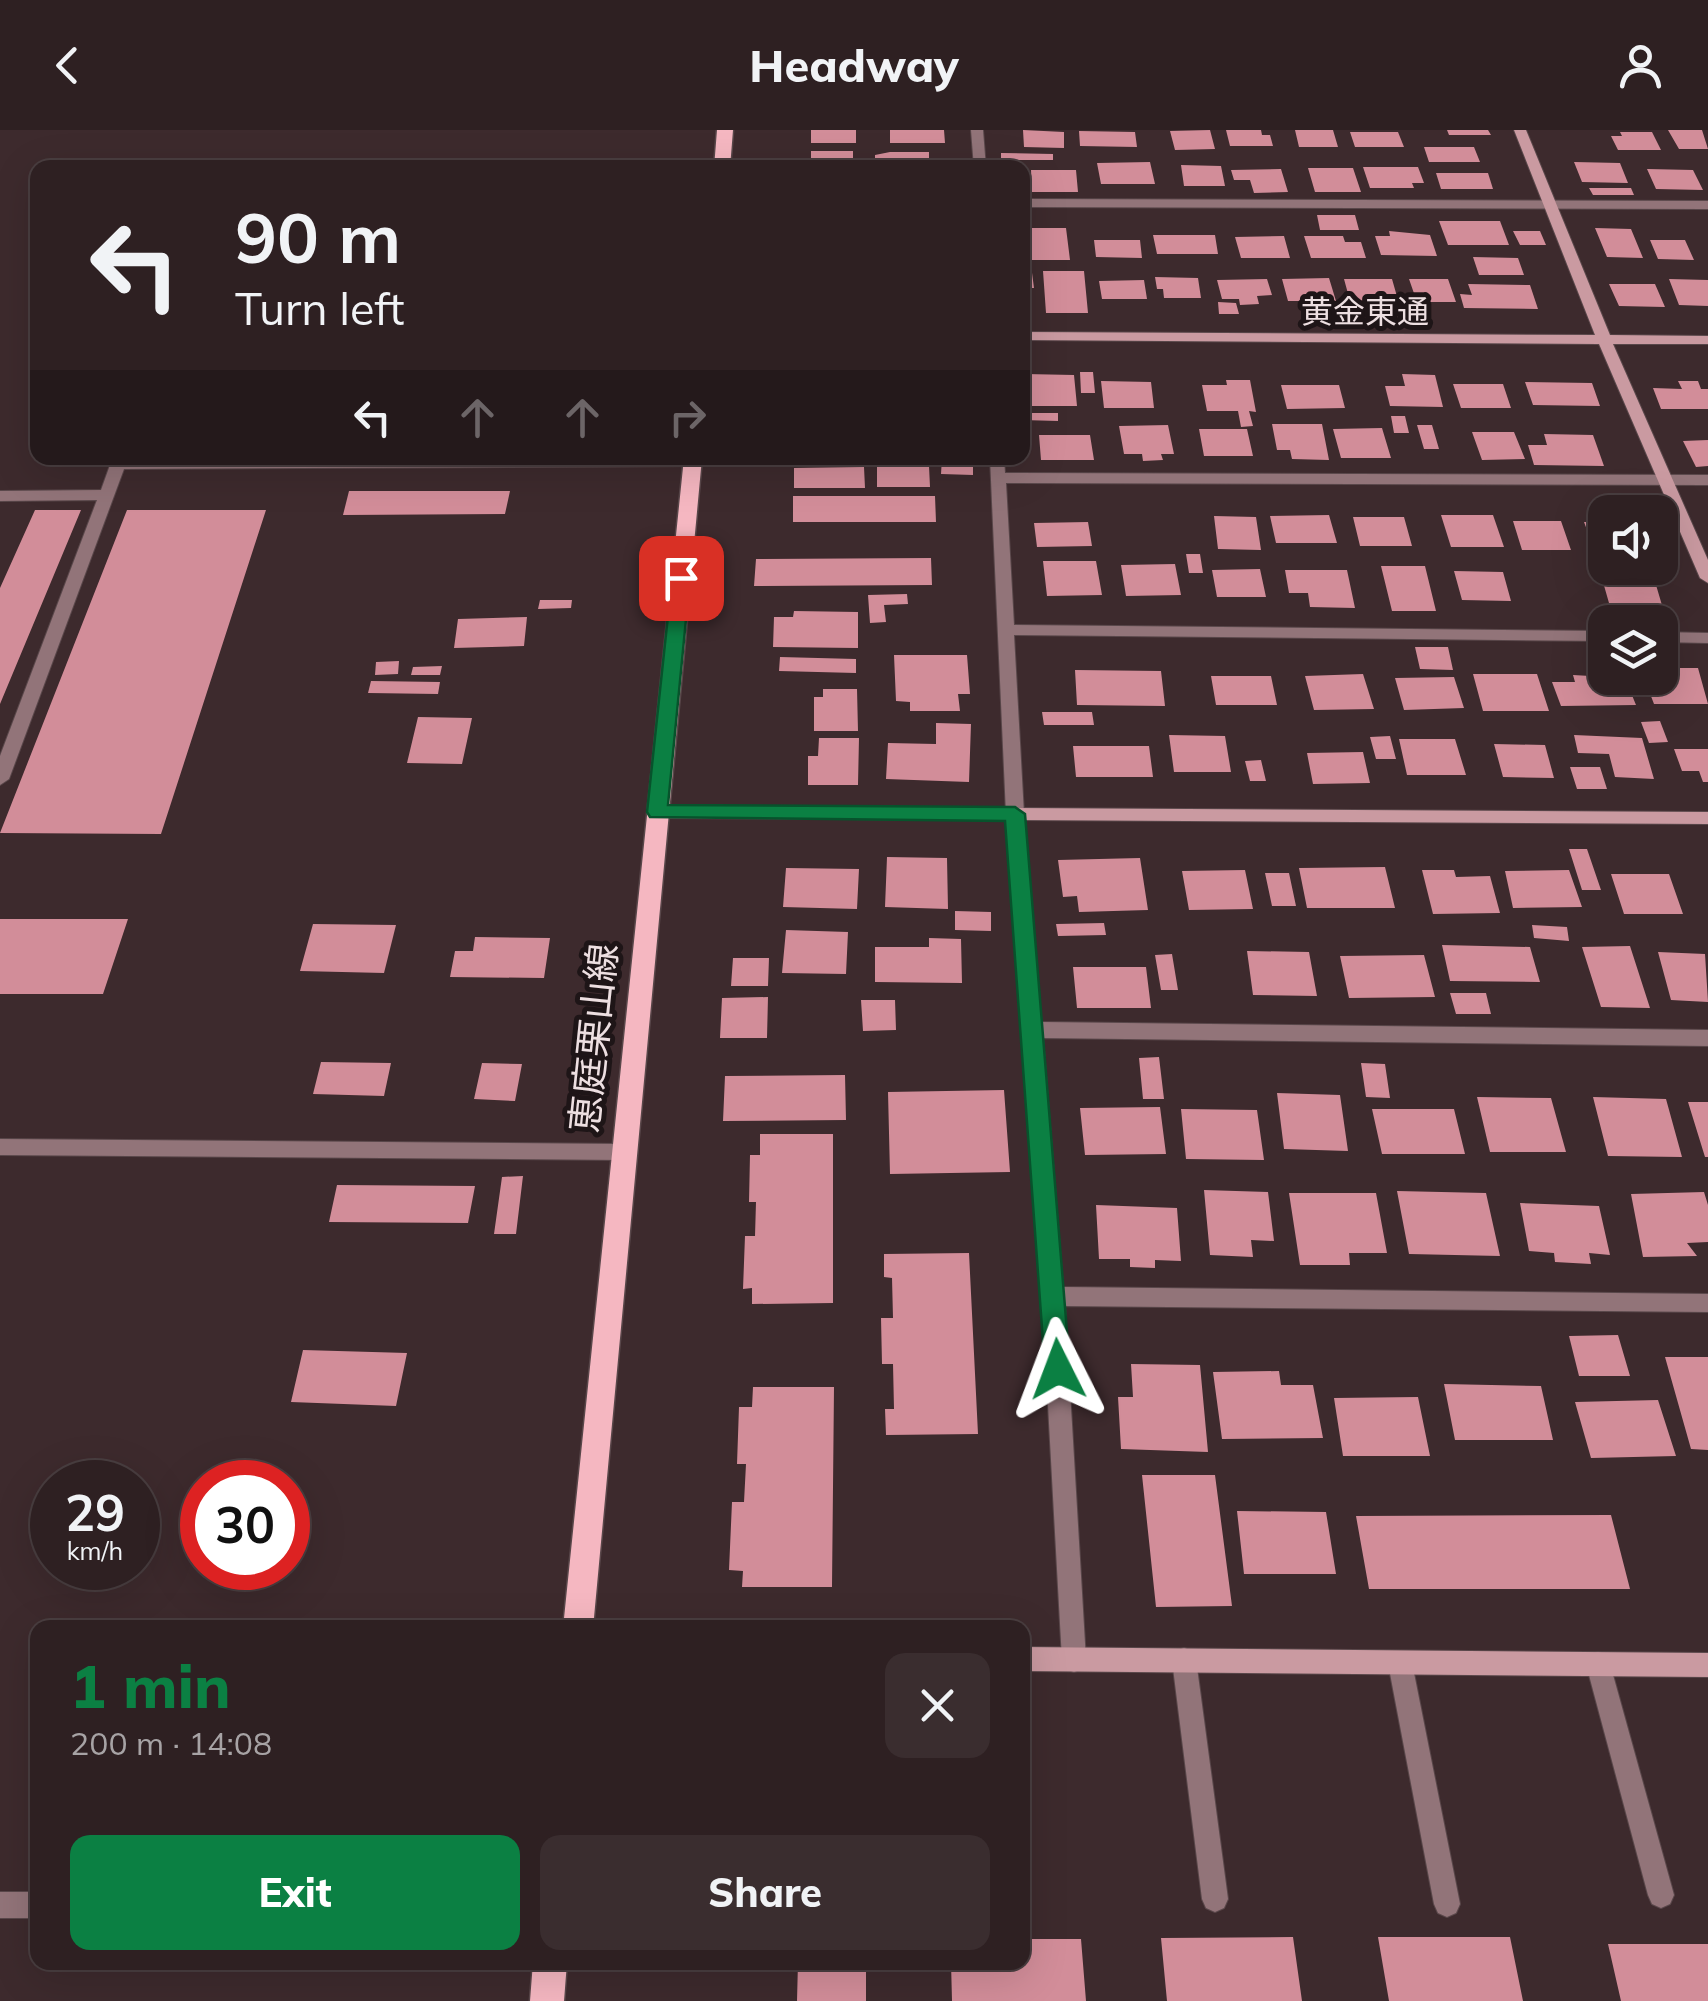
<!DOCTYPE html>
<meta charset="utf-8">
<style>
:root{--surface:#2e2022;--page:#3a2d2f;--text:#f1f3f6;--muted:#a7a3a5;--line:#493e40;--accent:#0b8043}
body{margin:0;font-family:Mulish,"Noto Sans JP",sans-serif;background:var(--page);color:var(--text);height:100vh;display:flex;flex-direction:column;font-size:38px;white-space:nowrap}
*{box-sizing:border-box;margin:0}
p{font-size:32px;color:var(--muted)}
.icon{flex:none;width:55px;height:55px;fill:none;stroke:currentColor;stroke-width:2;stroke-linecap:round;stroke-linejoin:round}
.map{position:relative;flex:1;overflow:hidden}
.sheet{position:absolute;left:30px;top:1490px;width:1000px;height:350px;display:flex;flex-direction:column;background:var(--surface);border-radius:20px;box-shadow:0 10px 40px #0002,0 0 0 2px var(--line)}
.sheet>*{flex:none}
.hud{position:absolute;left:30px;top:30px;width:1000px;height:305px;border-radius:20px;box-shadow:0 10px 40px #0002,0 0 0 2px var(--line);background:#2e2022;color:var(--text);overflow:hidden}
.buttons{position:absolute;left:1588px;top:365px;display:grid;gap:20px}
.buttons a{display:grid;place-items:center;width:90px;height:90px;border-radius:20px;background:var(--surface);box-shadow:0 10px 40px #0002,0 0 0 2px var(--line);font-size:50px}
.speed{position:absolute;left:30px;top:1330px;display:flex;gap:20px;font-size:50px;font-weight:700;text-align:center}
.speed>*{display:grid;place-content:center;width:130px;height:130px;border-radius:50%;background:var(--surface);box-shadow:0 10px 40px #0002,0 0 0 2px var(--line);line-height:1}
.speed small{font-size:25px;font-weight:400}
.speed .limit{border:15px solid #d22;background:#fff;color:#111}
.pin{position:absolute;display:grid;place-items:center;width:85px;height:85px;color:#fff;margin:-42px;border-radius:20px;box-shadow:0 5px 15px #0006}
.me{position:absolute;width:110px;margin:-55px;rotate:357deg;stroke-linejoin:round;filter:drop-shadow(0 0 8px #0008)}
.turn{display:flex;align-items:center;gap:35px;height:210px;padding:0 40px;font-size:45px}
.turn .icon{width:130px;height:130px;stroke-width:2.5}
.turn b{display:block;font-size:70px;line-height:85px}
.lanes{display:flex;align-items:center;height:95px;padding:0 40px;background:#0003;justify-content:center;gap:50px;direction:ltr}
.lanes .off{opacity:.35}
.round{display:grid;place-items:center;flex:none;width:105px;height:105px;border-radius:20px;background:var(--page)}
.summary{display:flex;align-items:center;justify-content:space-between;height:170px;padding:0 40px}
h1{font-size:60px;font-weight:800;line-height:75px;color:var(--accent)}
.cta{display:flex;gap:20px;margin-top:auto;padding:20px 40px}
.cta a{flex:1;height:115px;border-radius:20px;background:var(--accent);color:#fff;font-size:40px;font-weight:800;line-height:115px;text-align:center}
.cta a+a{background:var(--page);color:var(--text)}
header{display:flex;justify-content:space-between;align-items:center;height:130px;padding:0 40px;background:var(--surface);font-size:45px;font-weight:800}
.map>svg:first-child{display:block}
.building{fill:#d28d99}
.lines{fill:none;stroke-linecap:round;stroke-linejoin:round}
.lane-casing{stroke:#59474a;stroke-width:2}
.street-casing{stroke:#59474a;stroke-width:2}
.secondary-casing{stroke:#59474a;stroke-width:2}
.primary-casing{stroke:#59474a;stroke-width:3}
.lane{fill:#927479;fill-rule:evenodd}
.street{fill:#927479;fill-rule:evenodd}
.secondary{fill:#ca9aa1;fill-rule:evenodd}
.primary{fill:#f5b7c1;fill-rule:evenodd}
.route{fill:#0b8043;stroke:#07532c;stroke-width:2.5}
.labels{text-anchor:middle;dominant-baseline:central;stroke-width:10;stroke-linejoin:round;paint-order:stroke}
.far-street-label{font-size:32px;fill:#eddfe1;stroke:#1e1517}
.street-label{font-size:38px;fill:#eddfe1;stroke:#1e1517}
</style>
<header><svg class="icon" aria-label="back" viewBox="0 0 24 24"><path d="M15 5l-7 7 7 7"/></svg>Headway<svg class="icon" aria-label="person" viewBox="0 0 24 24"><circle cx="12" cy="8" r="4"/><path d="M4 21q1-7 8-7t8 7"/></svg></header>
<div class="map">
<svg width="1708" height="1871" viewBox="0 0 1708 1871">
<rect width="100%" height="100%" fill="#3d2a2d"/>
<path class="building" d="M811,0H856V13H811Z
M890,0H944L945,13H890Z
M1023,0L1064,2V18L1024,17Z
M1210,0L1215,19L1175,20L1170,1Z
M1226,0H1261L1262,5H1270L1273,16H1230Z
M1295,0H1333L1338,17H1299Z
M1447,0H1488L1491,5H1449Z
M1668,0H1702L1708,19H1679Z
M1079,1L1135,2L1137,17L1080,16Z
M1350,2H1398L1404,17H1355Z
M1620,2H1652L1661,20H1618L1611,6H1622Z
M1424,17H1474L1480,32H1429Z
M811,21H853V38H811Z
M890,22H929V33H924V37L875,38V25Z
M1001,23L1053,24V30H1001Z
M1150,32L1155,54H1101L1097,33Z
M1574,32L1620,33L1628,53L1582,52Z
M1181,35L1221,36L1225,56H1184Z
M1363,37H1418L1424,53H1412L1414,58H1370Z
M1308,38H1353L1361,62H1315Z
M1281,39L1288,62L1254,63L1250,50H1234L1231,40Z
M1647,39L1693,40L1703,60L1656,59Z
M1031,40H1076L1078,62H1032Z
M1436,43H1488L1493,59H1441Z
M1589,58H1631L1634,65H1593Z
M1317,85H1355L1359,100H1320Z
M1439,91H1500L1509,115H1448Z
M1022,98H1066L1070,130H1022Z
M1595,98L1631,99L1643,128L1607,127Z
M1389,101L1430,105L1437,126L1381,125L1375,106H1390Z
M1513,101H1540L1546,115H1520Z
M1153,105H1215L1218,124H1157Z
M1284,106L1290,128H1241L1235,107Z
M1304,106H1343L1345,112H1361L1366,128H1311Z
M1094,110H1140L1142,128L1096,127Z
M1650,110H1685L1694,130L1658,129Z
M1473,127L1518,128L1524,145H1479Z
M1022,135H1031L1034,158H1022Z
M1043,141H1084L1088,183H1046Z
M1155,147L1198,148L1201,168H1164L1163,159H1157Z
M1329,148L1336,171H1288L1282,149Z
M1267,149L1272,165L1257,166L1259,174L1240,175L1239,169H1222L1217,150Z
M1344,149H1392L1398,170L1350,171Z
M1409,149H1448L1456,172H1417Z
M1669,149L1708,150V176L1679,175Z
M1144,150L1147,169H1102L1099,151Z
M1468,154L1530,155L1538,179L1464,178L1460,164L1472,165Z
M1609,154H1655L1665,177L1619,176Z
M1218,172L1236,173L1239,184H1219Z
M1080,242H1093L1095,263H1081Z
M1025,244L1074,245L1077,276H1027Z
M1402,244L1435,245L1443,277L1390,276L1385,256H1405Z
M1226,250H1250L1256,282L1249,281L1253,296L1241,297L1238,281H1207L1202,255H1227Z
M1101,251L1151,252L1154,278H1104Z
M1678,251H1698L1701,259H1708V279H1661L1653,258L1682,259Z
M1525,252L1592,253L1600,276L1533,275Z
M1453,254H1503L1511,278H1461Z
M1281,255H1339L1345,278L1287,279Z
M1022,283H1058V291L1022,290Z
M1391,286H1405L1409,303H1394Z
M1272,294H1322L1329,330L1292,329L1290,320H1277Z
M1168,295L1174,324H1161L1163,330L1143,331L1142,324H1124L1119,296Z
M1417,295H1432L1439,319H1424Z
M1382,298L1391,328H1341L1333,299Z
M1199,299H1247L1253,326H1204Z
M1472,302H1514L1525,329L1482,330Z
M1544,304L1593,305L1604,336L1534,335L1528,315H1547Z
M1039,305H1090L1094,330H1041Z
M1708,310V336L1696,337L1683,311Z
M942,328H973V345L941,344Z
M877,336H929L930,357H877Z
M864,337L865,358H794V338Z
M349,361H510L505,384L343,385Z
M793,366H935L936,392H793Z
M35,380H81L0,574V458Z
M127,380H266L161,704L0,703Z
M1329,385L1337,413H1276L1270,386Z
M1441,385H1493L1504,417H1451Z
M1214,386L1256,387L1261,420L1218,419Z
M1353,387H1404L1412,416H1360Z
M1513,391H1561L1571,420H1522Z
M1088,392L1092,416L1037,417L1034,393Z
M1584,392H1605V413H1592Z
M1186,424H1200L1203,443H1189Z
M931,428L932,455L754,456L756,429Z
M1043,431H1096L1102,465L1047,466Z
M1175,434L1181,465L1126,466L1121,435Z
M1381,436H1425L1436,481H1392Z
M1599,438H1651L1664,482L1631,481L1629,474L1609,473Z
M1260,439L1266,467H1217L1212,440Z
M1285,440H1347L1355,478L1310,477L1308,463H1289Z
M1454,441L1503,442L1511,471L1462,470Z
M907,464L908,474L884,475L886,492L870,493L868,465Z
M540,470H572L571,478L538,479Z
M794,481L858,482V518L773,517L774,487H793Z
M527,487L524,516L454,518L458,489Z
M1415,517H1448L1453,540L1420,539Z
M894,525H967L970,564H958L960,581H910V572L896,571Z
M780,527L856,529V543L779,541Z
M399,531L398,544L375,545L376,532Z
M442,536L440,545H411L413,537Z
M1660,538H1698L1708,574H1654L1644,548H1660Z
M1075,540L1161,541L1165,576L1077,575Z
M1363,544L1374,579L1314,580L1305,546Z
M1473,544H1537L1549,581H1483Z
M1573,545L1625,548L1636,575L1561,576L1552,552H1575Z
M1211,546H1271L1277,575H1216Z
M1454,547L1464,578L1404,580L1395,548Z
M371,551L440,552L438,564L368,563Z
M823,559H857L858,601H814V567H823Z
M1042,582H1092L1094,595H1044Z
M418,587L472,588L462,634L407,633Z
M1660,591L1668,612L1649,613L1641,592Z
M936,593L971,594L969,652L886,649L888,613L936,614Z
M1169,605L1225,606L1231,642H1174Z
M1574,605L1642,608L1654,649L1615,647L1609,624L1578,623Z
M1390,606L1396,629H1376L1370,607Z
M819,608H859L858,655H808V626H818Z
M1399,609H1455L1466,645H1407Z
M1494,614L1545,615L1554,648L1503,647Z
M1073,616H1149L1153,647H1076Z
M1674,619H1708V652H1703L1699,641H1682Z
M1363,622L1370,653L1313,654L1307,623Z
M1261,630L1266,651H1250L1245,631Z
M1570,637H1600L1607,659H1577Z
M1569,719H1587L1601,760H1582Z
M887,727L947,728L948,779L885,777Z
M1140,728L1148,780L1079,782L1077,766L1063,767L1058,730Z
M1385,737L1395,778H1307L1299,738Z
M786,738L859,739L857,779L783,777Z
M1245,740L1253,779L1189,780L1182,741Z
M1422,740H1454L1456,747L1490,746L1500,783L1433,784Z
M1569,740L1582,777L1513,778L1505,741Z
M1265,743H1289L1296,776H1272Z
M1611,744H1669L1683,784H1624Z
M955,781L991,782V801L955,800Z
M0,789H128L103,864H0Z
M1104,793L1106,805L1058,806L1056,794Z
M313,794L396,795L384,843L300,841Z
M1532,795L1567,797L1569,811L1534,808Z
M786,800L848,802L846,844L782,843Z
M475,807L550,808L544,848L450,847L455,821H473Z
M929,808L961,809L962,853L875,852V817H929Z
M1442,815L1530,817L1540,852L1450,851Z
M1630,816L1650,878L1601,877L1582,817Z
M1247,821L1309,822L1317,866L1253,865Z
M1658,822L1705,824L1708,872L1671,870Z
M1172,824L1178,860H1161L1155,825Z
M1424,825L1435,867L1349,868L1340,826Z
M733,828H769L768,856H731Z
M1073,837H1146L1151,878H1077Z
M1450,863H1486L1491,884H1456Z
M768,867L767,908H720L722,868Z
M861,870H895L896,900L863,901Z
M1159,927L1164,969H1143L1139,928Z
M321,932L391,933L384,966L313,964Z
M482,933L522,934L515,971L474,969Z
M1361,933L1385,934L1390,968L1366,967Z
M845,945L846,990L723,991L725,946Z
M1004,960L1010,1042L890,1044L888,962Z
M1277,963L1340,965L1348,1021L1284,1019Z
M1477,967L1551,968L1566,1022H1490Z
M1593,967L1666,969L1682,1027L1608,1026Z
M1688,972H1708V1027H1705Z
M1160,977L1166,1024L1085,1025L1080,978Z
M1181,979L1257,980L1264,1030L1186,1029Z
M1372,979H1454L1465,1024H1382Z
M760,1004H833V1173L752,1174V1158L743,1159L745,1106H755L756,1072H749L750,1025H760Z
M523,1046L516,1104H494L502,1047Z
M337,1055L475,1056L468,1093L329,1092Z
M1204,1060L1268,1062L1274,1111L1251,1110L1253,1127L1210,1125Z
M1397,1061L1486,1063L1500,1126L1409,1124Z
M1704,1062L1708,1075V1112L1687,1113L1697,1126L1643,1127L1631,1064Z
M1289,1063H1376L1387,1123H1349L1350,1135H1300Z
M1520,1073L1599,1076L1610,1125L1589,1123L1591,1134L1555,1132L1554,1123L1529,1121Z
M1096,1075L1177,1078L1181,1131L1155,1130V1138L1130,1137V1129H1099Z
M969,1123L978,1304L886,1305L885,1279H894L893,1234H882L881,1188H893L892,1148L884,1147V1124Z
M1618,1205L1630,1246H1579L1569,1206Z
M303,1220L407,1223L396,1276L291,1272Z
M1665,1227H1708V1320L1691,1319Z
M1131,1234L1200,1235L1208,1322L1121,1319L1118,1267H1133Z
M1279,1241L1281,1255H1313L1323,1308L1222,1309L1213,1242Z
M1444,1254L1541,1256L1553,1310H1455Z
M753,1257H834L832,1457H742L743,1441L729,1440L732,1372H744L746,1334H737L739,1277H752Z
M1418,1267L1430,1326H1343L1334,1268Z
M1658,1270L1676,1326L1591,1328L1575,1272Z
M1142,1345H1215L1232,1476L1156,1477Z
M1237,1381L1326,1382L1336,1444H1244Z
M1611,1385L1630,1459H1369L1356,1386Z
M1293,1807L1302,1871H1167L1161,1808Z
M1378,1807H1510L1523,1871H1389Z
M1022,1809H1081L1086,1871H952L951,1832H1022Z
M1608,1814H1708V1871H1621Z
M798,1832H866V1871H797Z"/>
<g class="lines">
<g class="lane-casing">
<path id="lane" d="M439,328H697L701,331L693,336L124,339L9,649L0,655V626L97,370L0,371V361L101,360L110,335L118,330Z
M0,1009L624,1014L631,1016L634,1022L631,1028L624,1030L0,1025Z
M1184,1518L1193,1521L1196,1530L1228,1769L1224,1778L1215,1782L1206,1778L1202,1769L1172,1530L1175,1521Z
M1400,1521L1409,1524L1412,1533L1460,1774L1456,1783L1447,1787L1438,1783L1434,1774L1388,1533L1391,1524Z
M1598,1522L1607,1525L1610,1534L1674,1765L1670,1774L1661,1778L1652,1774L1648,1765L1586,1534L1589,1525Z
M0,1762H38V1788H0Z"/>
</g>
<g class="street-casing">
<path id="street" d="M971,0H983L986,38H974Z
M1022,69L1708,71V79L1022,77Z
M990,328H1004L1005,343L1708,345V355L1006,353L1014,495L1605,501V511L1014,505L1024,684L1041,892L1708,900V916L1043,908L1063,1157L1708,1164V1182L1065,1176L1086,1530L1083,1539L1074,1542L1065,1539L1062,1530L1042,1166L1006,684Z
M1660,502L1708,503V513L1660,512Z"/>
</g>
<g class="secondary-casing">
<path id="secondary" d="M1514,0H1526L1610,205L1708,206V214H1613L1708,430V453L1700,448L1599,214L1022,210V202L1595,205Z
M657,676L1708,682V694L657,688L648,682Z
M1022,1517L1708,1523V1547L1022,1541Z"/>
</g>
<g class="primary-casing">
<path id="primary" d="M717,0H733L730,38H714Z
M684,328H702L593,1498H563Z
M533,1832H567L564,1871H530Z"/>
</g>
<use href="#lane" class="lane"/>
<use href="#street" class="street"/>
<use href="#secondary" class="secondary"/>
<use href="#primary" class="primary"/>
</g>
<path class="route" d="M681,442L690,448L668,675L1015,677L1025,684L1070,1239L1067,1247L1058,1250L1048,1247L1045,1239L1005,691L650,687L647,682L672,448Z"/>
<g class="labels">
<g class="far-street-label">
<text x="1365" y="181">黄金東通</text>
</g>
<g class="street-label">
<text transform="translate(593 908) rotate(-84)">恵庭栗山線</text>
</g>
</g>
</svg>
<div class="buttons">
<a><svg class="icon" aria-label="sound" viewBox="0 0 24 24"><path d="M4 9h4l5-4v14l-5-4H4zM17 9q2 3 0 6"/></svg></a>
<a><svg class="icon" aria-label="layers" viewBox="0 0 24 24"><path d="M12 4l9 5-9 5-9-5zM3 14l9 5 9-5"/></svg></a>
</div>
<div class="speed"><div>29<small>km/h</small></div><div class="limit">30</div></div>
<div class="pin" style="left:681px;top:448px;background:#d93025"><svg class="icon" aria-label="arrive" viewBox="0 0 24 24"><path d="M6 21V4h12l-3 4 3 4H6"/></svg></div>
<svg class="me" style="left:1058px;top:1239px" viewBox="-20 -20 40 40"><path d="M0-17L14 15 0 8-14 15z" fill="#0b8043" stroke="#fff" stroke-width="4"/></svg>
<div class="hud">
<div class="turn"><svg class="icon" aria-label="left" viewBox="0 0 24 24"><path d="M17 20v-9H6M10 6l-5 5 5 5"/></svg><div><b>90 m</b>Turn left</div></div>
<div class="lanes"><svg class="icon" aria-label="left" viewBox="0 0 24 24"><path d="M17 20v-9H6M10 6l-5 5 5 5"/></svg><svg class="icon off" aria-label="ahead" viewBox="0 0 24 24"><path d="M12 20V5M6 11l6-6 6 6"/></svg><svg class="icon off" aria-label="ahead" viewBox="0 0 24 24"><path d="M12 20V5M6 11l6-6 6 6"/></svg><svg class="icon off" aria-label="right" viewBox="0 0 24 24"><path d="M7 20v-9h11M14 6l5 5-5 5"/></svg></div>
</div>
<section class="sheet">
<div class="summary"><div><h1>1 min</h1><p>200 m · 14:08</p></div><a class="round"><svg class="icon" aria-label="close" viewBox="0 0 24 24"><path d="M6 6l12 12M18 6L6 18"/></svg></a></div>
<div class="cta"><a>Exit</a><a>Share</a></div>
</section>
</div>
